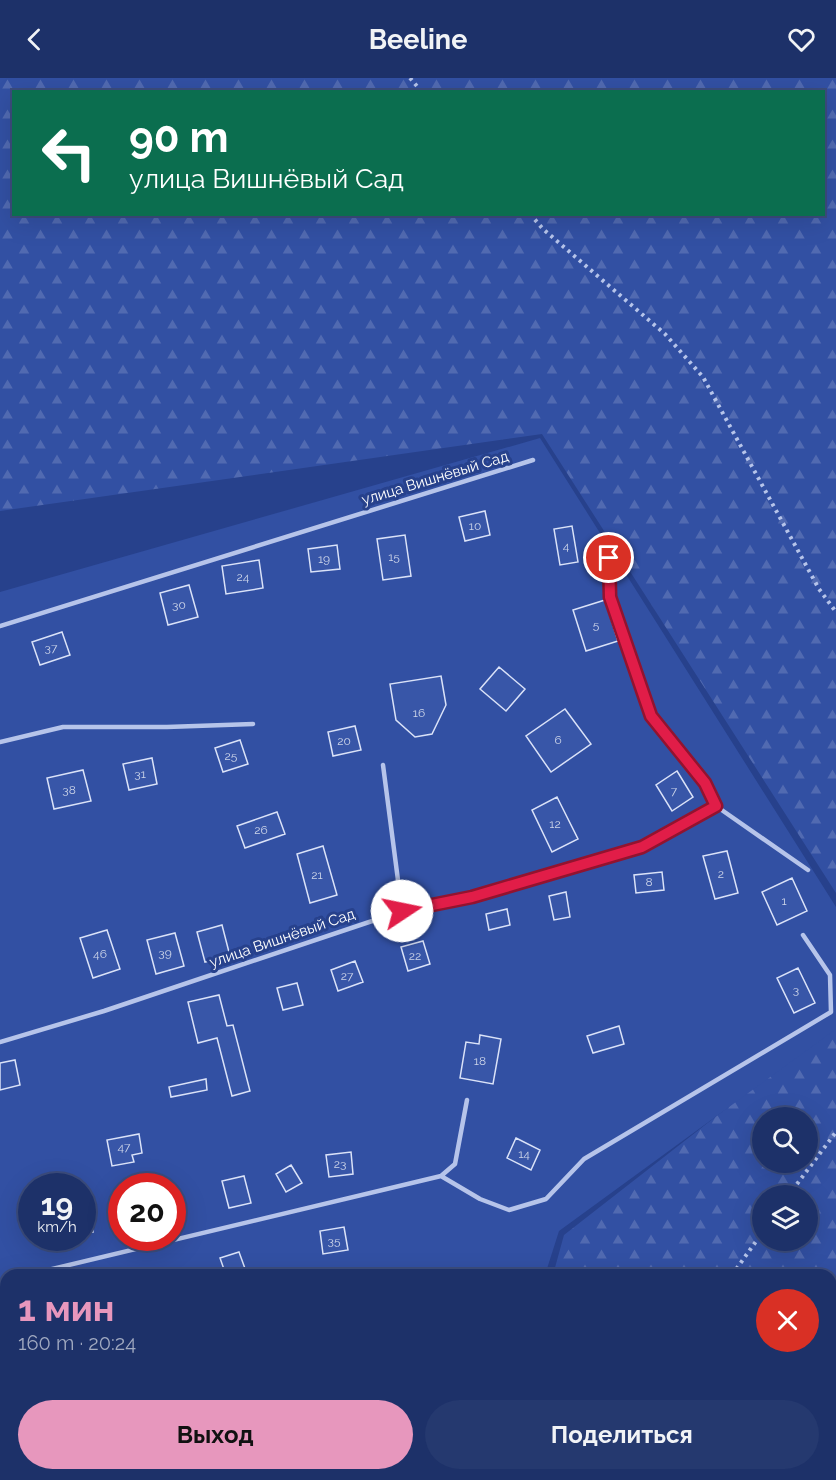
<!DOCTYPE html>
<html lang="ru">
<meta charset="utf-8">
<style>
:root{--surface:#1d3169;--page:#25396f;--text:#f1f3f6;--muted:#a0a9c0;--line:#3b4c7d;--accent:#e797bd}
body{margin:0;font-family:Raleway,sans-serif;background:var(--page);color:var(--text);height:100vh;display:flex;flex-direction:column;font-size:22px;white-space:nowrap}
*{box-sizing:border-box;margin:0}
p{font-size:20px;color:var(--muted)}
.icon{flex:none;width:33px;height:33px;fill:none;stroke:currentColor;stroke-width:2;stroke-linecap:round;stroke-linejoin:round}
.map{position:relative;flex:1;overflow:hidden}
.panel{position:absolute;left:0px;top:1191px;width:837px;height:212px;display:flex;flex-direction:column;background:var(--surface);border-radius:18px 18px 0 0;box-shadow:0 6px 24px #0002,0 0 0 2px var(--line)}
.panel>*{flex:none}
.guide{position:absolute;left:12px;top:12px;width:813px;height:126px;border-radius:0px;box-shadow:0 6px 24px #0002,0 0 0 2px var(--line);background:#0b6e4f;color:#fff;overflow:hidden}
.tools{position:absolute;left:752px;top:1029px;display:grid;gap:12px}
.tools a{display:grid;place-items:center;width:66px;height:66px;border-radius:50%;background:var(--surface);box-shadow:0 6px 24px #0002,0 0 0 2px var(--line);font-size:30px}
.speed{position:absolute;left:18px;top:1095px;display:flex;gap:12px;font-size:30px;font-weight:700;text-align:center}
.speed>*{display:grid;place-content:center;width:78px;height:78px;border-radius:50%;background:var(--surface);box-shadow:0 6px 24px #0002,0 0 0 2px var(--line);line-height:1}
.speed small{font-size:15px;font-weight:400}
.speed .limit{border:9px solid #d22;background:#fff;color:#111}
.pin{position:absolute;display:grid;place-items:center;width:51px;height:51px;color:#fff;margin:-26px;border:3px solid #fff;border-radius:50%;box-shadow:0 2px 6px #0007}
.me{position:absolute;width:66px;margin:-33px;rotate:79deg;stroke-linejoin:round;filter:drop-shadow(0 0 4px #0008)}
.turn{display:flex;align-items:center;gap:21px;height:126px;padding:0 18px;font-size:27px}
.turn .icon{width:78px;height:78px;stroke-width:2.5}
.turn b{display:block;font-size:42px;line-height:51px}
.round{display:grid;place-items:center;flex:none;width:63px;height:63px;border-radius:32px;background:var(--page)}
.overview{display:flex;align-items:center;justify-content:space-between;height:102px;padding:0 18px}
h1{font-size:36px;font-weight:700;line-height:45px;color:var(--accent)}
.action{display:flex;gap:12px;margin-top:auto;padding:12px 18px}
.action a{flex:1;height:69px;border-radius:36px;background:var(--accent);color:#111;font-size:24px;font-weight:700;line-height:69px;text-align:center}
.action a+a{background:var(--page);color:var(--text)}
header{display:flex;justify-content:space-between;align-items:center;height:78px;padding:0 18px;background:var(--surface);font-size:27px;font-weight:700}
.map>svg:first-child{display:block}
.forest{fill:url(#forest-firs);fill-rule:evenodd}
.garden{fill:#3250a3;fill-rule:evenodd}
.building{fill:#3856a8;stroke:#dae2f8;stroke-width:1.5}
.lines{fill:none;stroke-linecap:round;stroke-linejoin:round}
.path{stroke:#b6c4ea;stroke-width:4;stroke-dasharray:3 4.5;stroke-linecap:butt}
.lane{stroke:#b6c4ea;stroke-width:4.5}
.street{stroke:#b6c4ea;stroke-width:6}
.route-casing{stroke:#92132f;stroke-width:15}
.route{stroke:#e11d48;stroke-width:10}
.labels{text-anchor:middle;dominant-baseline:central;stroke-width:6;stroke-linejoin:round;paint-order:stroke}
.number-label{font-size:12px;fill:#cdd5e9}
.street-label{font-size:15px;fill:#fff;stroke:#27418c}
</style>
<header><svg class="icon" aria-label="back" viewBox="0 0 24 24"><path d="M15 5l-7 7 7 7"/></svg>Beeline<svg class="icon" aria-label="heart" viewBox="0 0 24 24"><path d="M12 20l-8-8c-3-5 5-10 8-4 3-6 11-1 8 4z"/></svg></header>
<div class="map">
<svg width="836" height="1402" viewBox="0 0 836 1402">
<defs>
<pattern id="forest-firs" width="22" height="20" patternUnits="userSpaceOnUse" patternTransform="scale(1.5)"><rect width="22" height="20" fill="#3250a3"/><path d="M5 1l3.5 6h-7zM16 11l3.5 6h-7z" fill="#516ab1"/></pattern>
</defs>
<rect width="100%" height="100%" fill="#27418c"/>
<path class="forest" d="M0,0H836V815L542,356L0,433ZM14,14H824V136H14Z
M836,945V1402H469L476,1396H831V1197H553L564,1157ZM762,1040H807V1084H762ZM762,1118H807V1162H762Z"/>
<path class="garden" d="M540,360L836,829V951L559,1153L545,1197H6V1396L458,1397L450,1402H0V514ZM32,1108H82V1160H32ZM122,1108H172V1160H122Z"/>
<path class="building" d="M485,433L490,457L465,463L459,439Z
M572,448L578,484L560,487L554,451Z
M405,457L411,498L383,502L377,461Z
M337,467L340,491L311,494L308,471Z
M259,482L263,510L226,516L222,488Z
M189,507L198,539L168,547L160,515Z
M605,522L618,563L586,573L573,532Z
M62,554L70,577L40,587L32,564Z
M499,589L525,611L506,633L480,611Z
M441,598L446,627L432,656L415,659L396,642L390,606Z
M565,631L591,666L551,694L526,658Z
M355,648L361,672L333,678L328,654Z
M240,662L248,686L223,694L215,670Z
M152,680L157,706L129,712L123,686Z
M83,692L91,723L54,731L47,700Z
M677,693L693,719L672,733L656,707Z
M557,719L578,761L552,774L532,732Z
M277,734L285,756L245,770L237,748Z
M323,768L337,817L310,825L297,776Z
M727,773L738,815L715,821L703,778Z
M662,794L664,812L636,815L634,797Z
M792,800L807,833L777,847L762,814Z
M566,814L570,839L554,842L549,818Z
M507,831L510,847L489,852L486,836Z
M222,847L230,878L205,884L197,854Z
M107,852L120,891L93,900L80,860Z
M175,855L184,888L156,896L147,862Z
M423,863L430,886L408,893L401,869Z
M355,883L363,904L338,913L331,892Z
M798,890L815,925L794,935L777,900Z
M297,905L303,927L283,932L277,910Z
M219,917L227,948L233,947L250,1013L232,1018L217,960L198,965L188,924Z
M619,948L624,966L593,975L587,958Z
M480,957L501,961L493,1006L460,1000L466,964L479,966Z
M15,982L20,1007L0,1012V985Z
M206,1001L207,1012L171,1019L169,1009Z
M139,1056L142,1075L132,1077L134,1084L112,1088L107,1062Z
M516,1060L540,1072L531,1092L507,1080Z
M351,1074L353,1096L329,1099L326,1077Z
M291,1087L302,1105L286,1114L276,1096Z
M244,1098L251,1125L229,1130L222,1103Z
M90,1133L93,1154L82,1155V1134Z
M344,1149L348,1172L323,1176L320,1153Z
M239,1174L247,1196L226,1197L220,1180Z
M107,1396H130L131,1402H108Z
M176,1396H205L206,1402H177Z"/>
<g class="lines">
<path class="path" d="M410,0L422,14
M530,136L543,151L665,256L703,299L819,511L836,534
M788,1118L836,1054
M732,1197L762,1155
M641,1402L643,1396"/>
<path class="lane" d="M0,548L533,382
M0,664L63,649H167L253,646
M383,687L402,833
M716,728L808,792
M0,964L104,933L402,833L472,819L642,769L716,728L705,705L651,638L610,519L609,480
M441,1098L455,1086L467,1022
M27,1197L441,1098L480,1121L509,1132L546,1121L584,1081L831,934L830,897L803,857
M0,1204L6,1202
M330,1402L343,1396"/>
<path class="street" d="M0,1344L6,1369
M13,1396L14,1402"/>
</g>
<g class="lines">
<g class="route-casing">
<path id="route" d="M402,833L472,819L642,769L716,728L705,705L651,638L610,519L609,480"/>
</g>
<use href="#route" class="route"/>
</g>
<g class="labels">
<g class="number-label">
<text x="475" y="448">10</text>
<text x="566" y="468">4</text>
<text x="394" y="479">15</text>
<text x="324" y="481">19</text>
<text x="243" y="499">24</text>
<text x="179" y="527">30</text>
<text x="596" y="547">5</text>
<text x="51" y="570">37</text>
<text x="419" y="635">16</text>
<text x="558" y="662">6</text>
<text x="344" y="663">20</text>
<text x="231" y="678">25</text>
<text x="140" y="696">31</text>
<text x="69" y="712">38</text>
<text x="674" y="713">7</text>
<text x="555" y="746">12</text>
<text x="261" y="752">26</text>
<text x="721" y="796">2</text>
<text x="317" y="797">21</text>
<text x="649" y="804">8</text>
<text x="784" y="823">1</text>
<text x="165" y="875">39</text>
<text x="100" y="876">46</text>
<text x="415" y="878">22</text>
<text x="347" y="898">27</text>
<text x="796" y="912">3</text>
<text x="480" y="983">18</text>
<text x="124" y="1069">47</text>
<text x="524" y="1076">14</text>
<text x="340" y="1086">23</text>
<text x="334" y="1163">35</text>
</g>
<g class="street-label">
<text transform="translate(435 400) rotate(-17)">улица Вишнёвый Сад</text>
<text transform="translate(282 860) rotate(-19)">улица Вишнёвый Сад</text>
</g>
</g>
</svg>
<div class="tools">
<a><svg class="icon" aria-label="search" viewBox="0 0 24 24"><circle cx="10" cy="10" r="6"/><path d="M15 15l6 6"/></svg></a>
<a><svg class="icon" aria-label="layers" viewBox="0 0 24 24"><path d="M12 4l9 5-9 5-9-5zM3 14l9 5 9-5"/></svg></a>
</div>
<div class="speed"><div>19<small>km/h</small></div><div class="limit">20</div></div>
<div class="pin" style="left:609px;top:480px;background:#d93025"><svg class="icon" aria-label="arrive" viewBox="0 0 24 24"><path d="M6 21V4h12l-3 4 3 4H6"/></svg></div>
<svg class="me" style="left:402px;top:833px" viewBox="-20 -20 40 40"><circle r="19" fill="#fff"/><path d="M0-13L10 11 0 6-10 11z" fill="#e11d48"/></svg>
<div class="guide">
<div class="turn"><svg class="icon" aria-label="left" viewBox="0 0 24 24"><path d="M17 20v-9H6M10 6l-5 5 5 5"/></svg><div><b>90 m</b>улица Вишнёвый Сад</div></div>
</div>
<section class="panel">
<div class="overview"><div><h1>1 мин</h1><p>160 m · 20:24</p></div><a class="round" style="background:#d93025;color:#fff"><svg class="icon" aria-label="close" viewBox="0 0 24 24"><path d="M6 6l12 12M18 6L6 18"/></svg></a></div>
<div class="action"><a>Выход</a><a>Поделиться</a></div>
</section>
</div>
